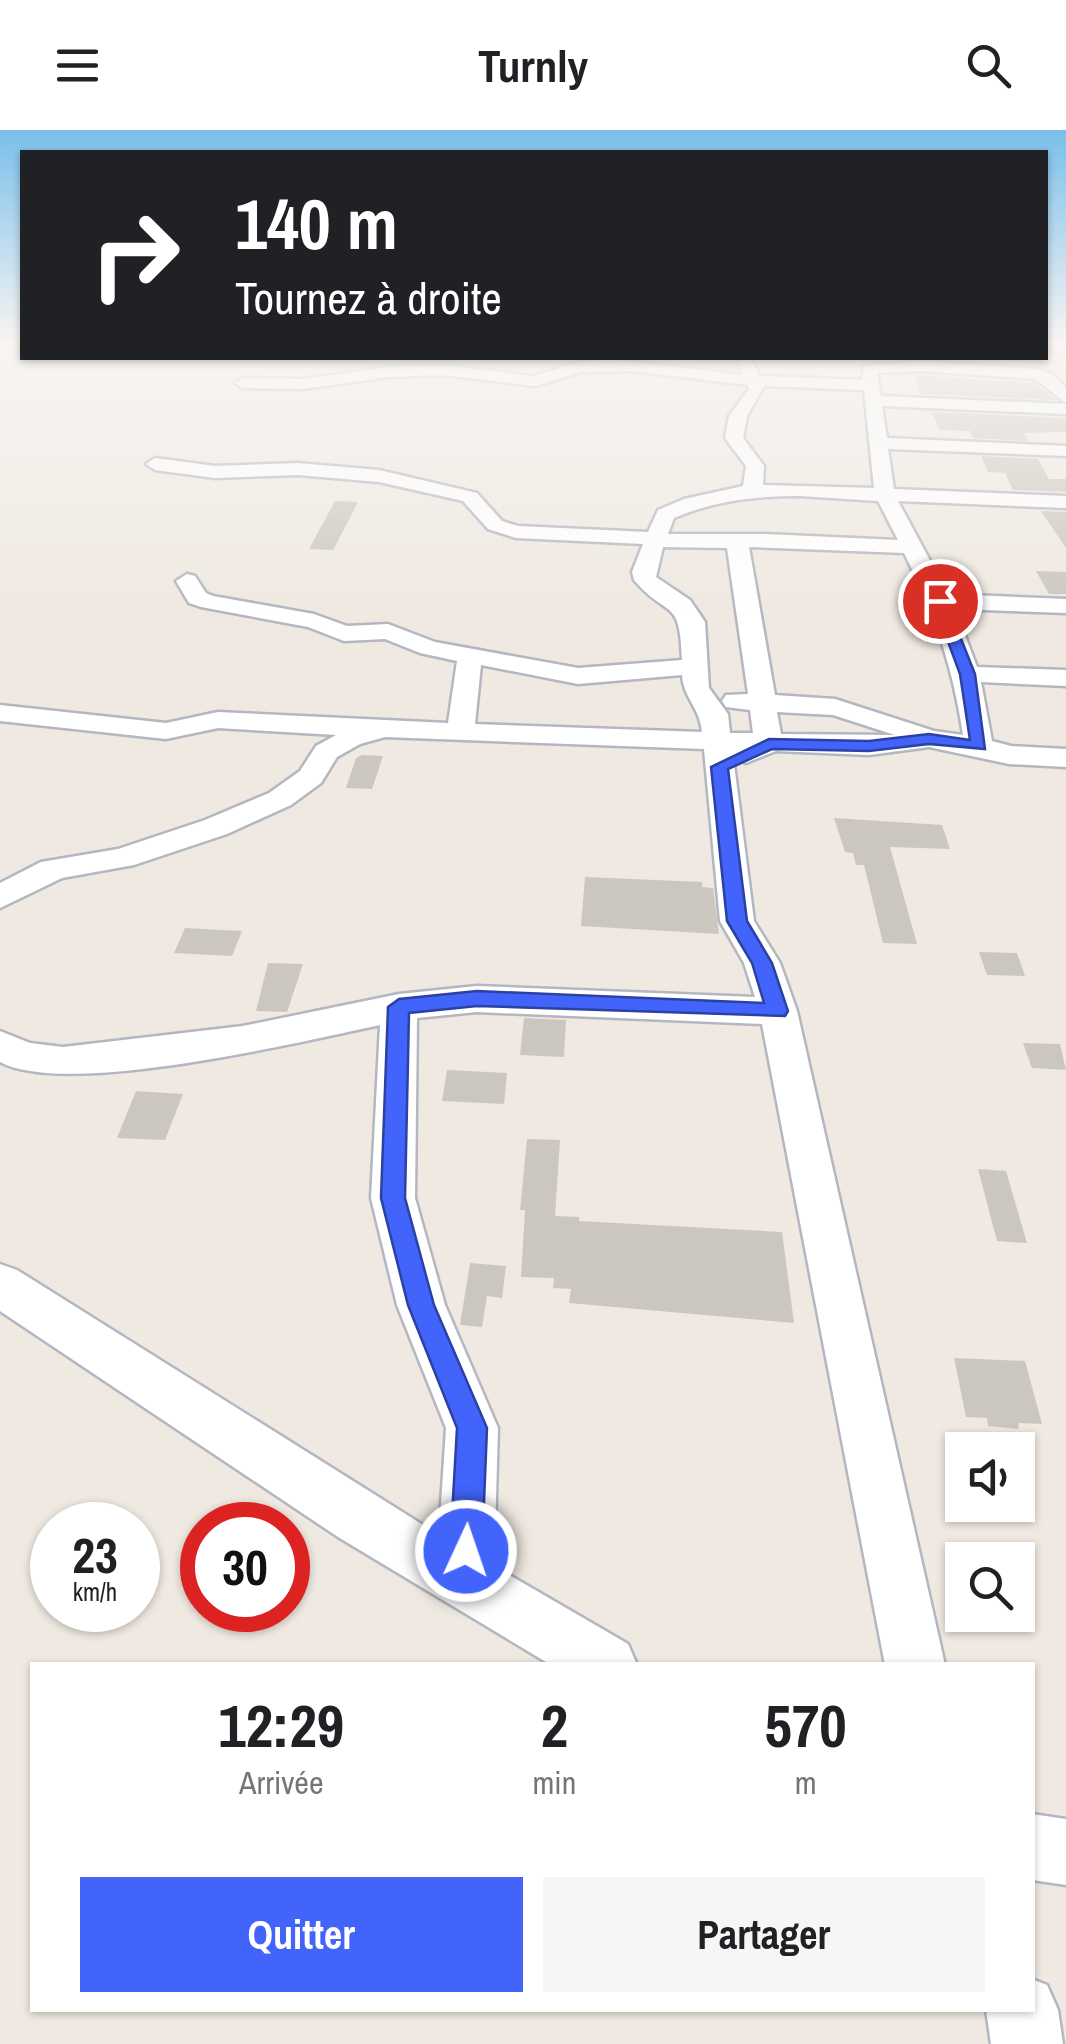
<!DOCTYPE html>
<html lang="fr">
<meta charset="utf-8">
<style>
:root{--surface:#fff;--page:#f6f6f6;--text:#202124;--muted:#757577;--accent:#4264fb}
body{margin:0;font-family:"Archivo Narrow",sans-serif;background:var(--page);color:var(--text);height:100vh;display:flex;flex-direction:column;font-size:38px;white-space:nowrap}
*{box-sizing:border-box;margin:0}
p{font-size:32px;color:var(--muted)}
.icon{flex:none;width:55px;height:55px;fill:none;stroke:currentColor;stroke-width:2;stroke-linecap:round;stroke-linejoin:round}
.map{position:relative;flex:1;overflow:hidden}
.panel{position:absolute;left:30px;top:1532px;width:1005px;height:350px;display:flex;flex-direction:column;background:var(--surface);border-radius:0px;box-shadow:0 2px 8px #0004}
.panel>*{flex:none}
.top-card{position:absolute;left:20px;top:20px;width:1028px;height:210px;border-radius:0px;box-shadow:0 2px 8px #0004;background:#202124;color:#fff;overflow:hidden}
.fabs{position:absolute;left:945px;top:1302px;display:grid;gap:20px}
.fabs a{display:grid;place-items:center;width:90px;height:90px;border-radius:0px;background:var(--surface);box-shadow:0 2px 8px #0004;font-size:50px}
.speed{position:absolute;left:30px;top:1372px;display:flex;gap:20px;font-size:50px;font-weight:700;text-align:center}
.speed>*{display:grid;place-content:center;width:130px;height:130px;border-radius:50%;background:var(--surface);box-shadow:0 2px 8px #0004;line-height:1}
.speed small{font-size:25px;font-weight:400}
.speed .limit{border:15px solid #d22;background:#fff;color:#111}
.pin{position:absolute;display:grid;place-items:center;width:85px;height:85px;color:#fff;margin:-42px;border:5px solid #fff;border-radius:50%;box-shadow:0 2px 10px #0007}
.me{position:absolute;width:110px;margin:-55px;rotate:3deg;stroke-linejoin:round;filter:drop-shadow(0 0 8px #0008)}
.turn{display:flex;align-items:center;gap:35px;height:210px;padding:0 50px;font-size:45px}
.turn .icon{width:130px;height:130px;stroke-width:2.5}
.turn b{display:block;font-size:70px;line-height:85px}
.eta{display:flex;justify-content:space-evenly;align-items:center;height:170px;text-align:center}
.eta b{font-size:60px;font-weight:700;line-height:70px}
.button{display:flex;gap:20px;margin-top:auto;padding:20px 50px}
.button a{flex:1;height:115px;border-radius:0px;background:var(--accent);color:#fff;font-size:40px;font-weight:700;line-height:115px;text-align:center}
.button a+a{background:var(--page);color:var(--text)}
header{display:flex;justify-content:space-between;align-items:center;height:130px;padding:0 50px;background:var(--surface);font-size:45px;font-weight:700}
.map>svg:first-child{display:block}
.building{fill:#cbc7bf}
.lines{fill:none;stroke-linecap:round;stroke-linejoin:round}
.minor-casing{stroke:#b4b7c1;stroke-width:5}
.minor{fill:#fff;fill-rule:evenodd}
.route{fill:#4264fb;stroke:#2b41a3;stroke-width:2.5}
</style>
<header><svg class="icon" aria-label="menu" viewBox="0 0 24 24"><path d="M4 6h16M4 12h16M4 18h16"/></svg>Turnly<svg class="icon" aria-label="search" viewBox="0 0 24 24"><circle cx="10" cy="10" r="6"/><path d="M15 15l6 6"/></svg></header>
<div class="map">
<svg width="1066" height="1914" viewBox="0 0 1066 1914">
<rect width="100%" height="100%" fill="#efe9e1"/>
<path class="building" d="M914,245L1034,253L1056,270L921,264Z
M932,282L1066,288V302L1024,303L1028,311L973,308L970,301L939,300Z
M981,326L1038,329L1049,349H1066V362L1013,360L1005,343L988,342Z
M335,371L358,372L333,420L309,419Z
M1041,381L1066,382V418Z
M1036,441L1066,442V464H1049Z
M362,625L383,626L372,659L346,658L356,628Z
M834,688L942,695L950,719L890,717L917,814L883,813L864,735H856L853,723L845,722Z
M585,747L702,752V757L713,758L719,804L581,796Z
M185,798L242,801L232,826L174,823Z
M979,822L1017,823L1025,846L987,845Z
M268,833L303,834L287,882L256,881Z
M524,888L566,890L564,927L520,925Z
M1023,913L1060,914L1066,940L1032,938Z
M447,940L507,943L504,974L442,971Z
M136,961L183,964L165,1010L117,1008Z
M527,1009L560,1010L555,1086L579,1087V1091L782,1102L794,1193L569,1173L571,1159L553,1158L554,1148L521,1147L525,1080H520Z
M978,1039L1006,1041L1027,1113L997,1111Z
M470,1133L506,1136L502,1168L487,1166L482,1197L460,1195Z
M954,1228L1025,1231L1042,1294L1019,1293L1018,1299L988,1296L987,1288L966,1287Z"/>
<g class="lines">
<g class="minor-casing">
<path id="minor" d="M746,228L751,229L760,246L862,250L864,236L922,231L1037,239L1052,244L1066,258V273L1035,249L922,241L877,243L881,266L1066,274V284L882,276L887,308L1066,316V326L888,319L894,359L1066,366V378L898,371L948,464L1066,469V483L955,479L977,537L1066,540V556L981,552L992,611L1011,616L1066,619V637L1009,634L929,617L869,625L776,621L746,633L733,626L754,791L780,833L797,881L945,1535H885L762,894L477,882L417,888L415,1068L445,1175L498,1298L494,1436L628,1514L637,1535H551L338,1407L0,1181V1134L17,1140L439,1405L446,1298L397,1175L371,1068L380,895C300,912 67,968 0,932V901L30,913L63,917L243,896L399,864L477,856L755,867L744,833L720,791L704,619L385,607L360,614L337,627L321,653L291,675L227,704L134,735L62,748L0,778V753L41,732L118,719L205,690L269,663L300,641L316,616L336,605L218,598L166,609L0,591V575L166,593L218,582L448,593L457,531L420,523L385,509L344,511L308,497L201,477L189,473L176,451L187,444L195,446L206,463L213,466L314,484L347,496L388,494L435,512L578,538L682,530C680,465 668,490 634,450L632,442L643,414L516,408L488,399L463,371L379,352L298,345L215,348L155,340L146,334L155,328L215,336L298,333L379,340L477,363L502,391L518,396L648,402L658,380L684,369L743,356L746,336L725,308L729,286L749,259L747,255L632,241L580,242L535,256L442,245L389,247L303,259L243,258L235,253L243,248L303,249L389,237L442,235L534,246L579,232L609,229L743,245L738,232ZM764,256L864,260L874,358L763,355L764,336L743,308L747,286ZM800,366L878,371L898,410L765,404H668L674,388C716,370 756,366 800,366ZM663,417L727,418L748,564L726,565L722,571L726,577L750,580L753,603H730L728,584L709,558L705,492L690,470L656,447ZM749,417L904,423C935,485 953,537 963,605L934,601L835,569L775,565ZM481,535L578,554L682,545C683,567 700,578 702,602L475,594ZM777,582L833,585L895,605L781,604Z
M1032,1684L1066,1689V1755L1032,1750Z
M1032,1849L1047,1855L1058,1880L1063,1914H991L986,1880H1032Z"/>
</g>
<use href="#minor" class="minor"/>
</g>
<linearGradient id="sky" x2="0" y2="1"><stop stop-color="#7abfeb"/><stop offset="0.44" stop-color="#f8f5f2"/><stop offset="1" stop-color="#f8f5f2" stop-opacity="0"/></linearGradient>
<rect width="1066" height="482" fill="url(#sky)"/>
<path class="route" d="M940,467L946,471L975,544L985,619L929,614L869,621L772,619L728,639L747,791L772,833L788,881L785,886L477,876L409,883L405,1068L434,1175L487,1298L482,1421L477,1432L466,1437L455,1432L450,1421L457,1298L408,1175L381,1068L388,877L399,869L477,861L764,873L752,833L727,791L711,637L769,609L869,611L929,604L970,610L960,544L933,471Z"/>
</svg>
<div class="fabs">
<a><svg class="icon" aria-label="sound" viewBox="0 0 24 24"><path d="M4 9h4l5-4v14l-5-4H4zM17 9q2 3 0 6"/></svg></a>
<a><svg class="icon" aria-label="search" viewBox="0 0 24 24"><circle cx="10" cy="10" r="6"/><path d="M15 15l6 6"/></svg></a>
</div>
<div class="speed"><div>23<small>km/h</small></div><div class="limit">30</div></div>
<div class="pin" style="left:940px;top:471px;background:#d93025"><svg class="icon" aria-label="arrive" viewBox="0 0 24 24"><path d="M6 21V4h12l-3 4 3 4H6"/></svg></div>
<svg class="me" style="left:466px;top:1421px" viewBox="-20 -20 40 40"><circle r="17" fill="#4264fb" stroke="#fff" stroke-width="3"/><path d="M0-11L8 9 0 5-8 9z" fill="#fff"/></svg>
<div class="top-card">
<div class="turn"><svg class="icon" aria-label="right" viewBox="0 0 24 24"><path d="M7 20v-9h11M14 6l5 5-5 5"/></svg><div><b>140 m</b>Tournez à droite</div></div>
</div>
<section class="panel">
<div class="eta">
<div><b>12:29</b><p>Arrivée</p></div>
<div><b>2</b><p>min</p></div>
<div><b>570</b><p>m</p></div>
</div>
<div class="button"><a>Quitter</a><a>Partager</a></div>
</section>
</div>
